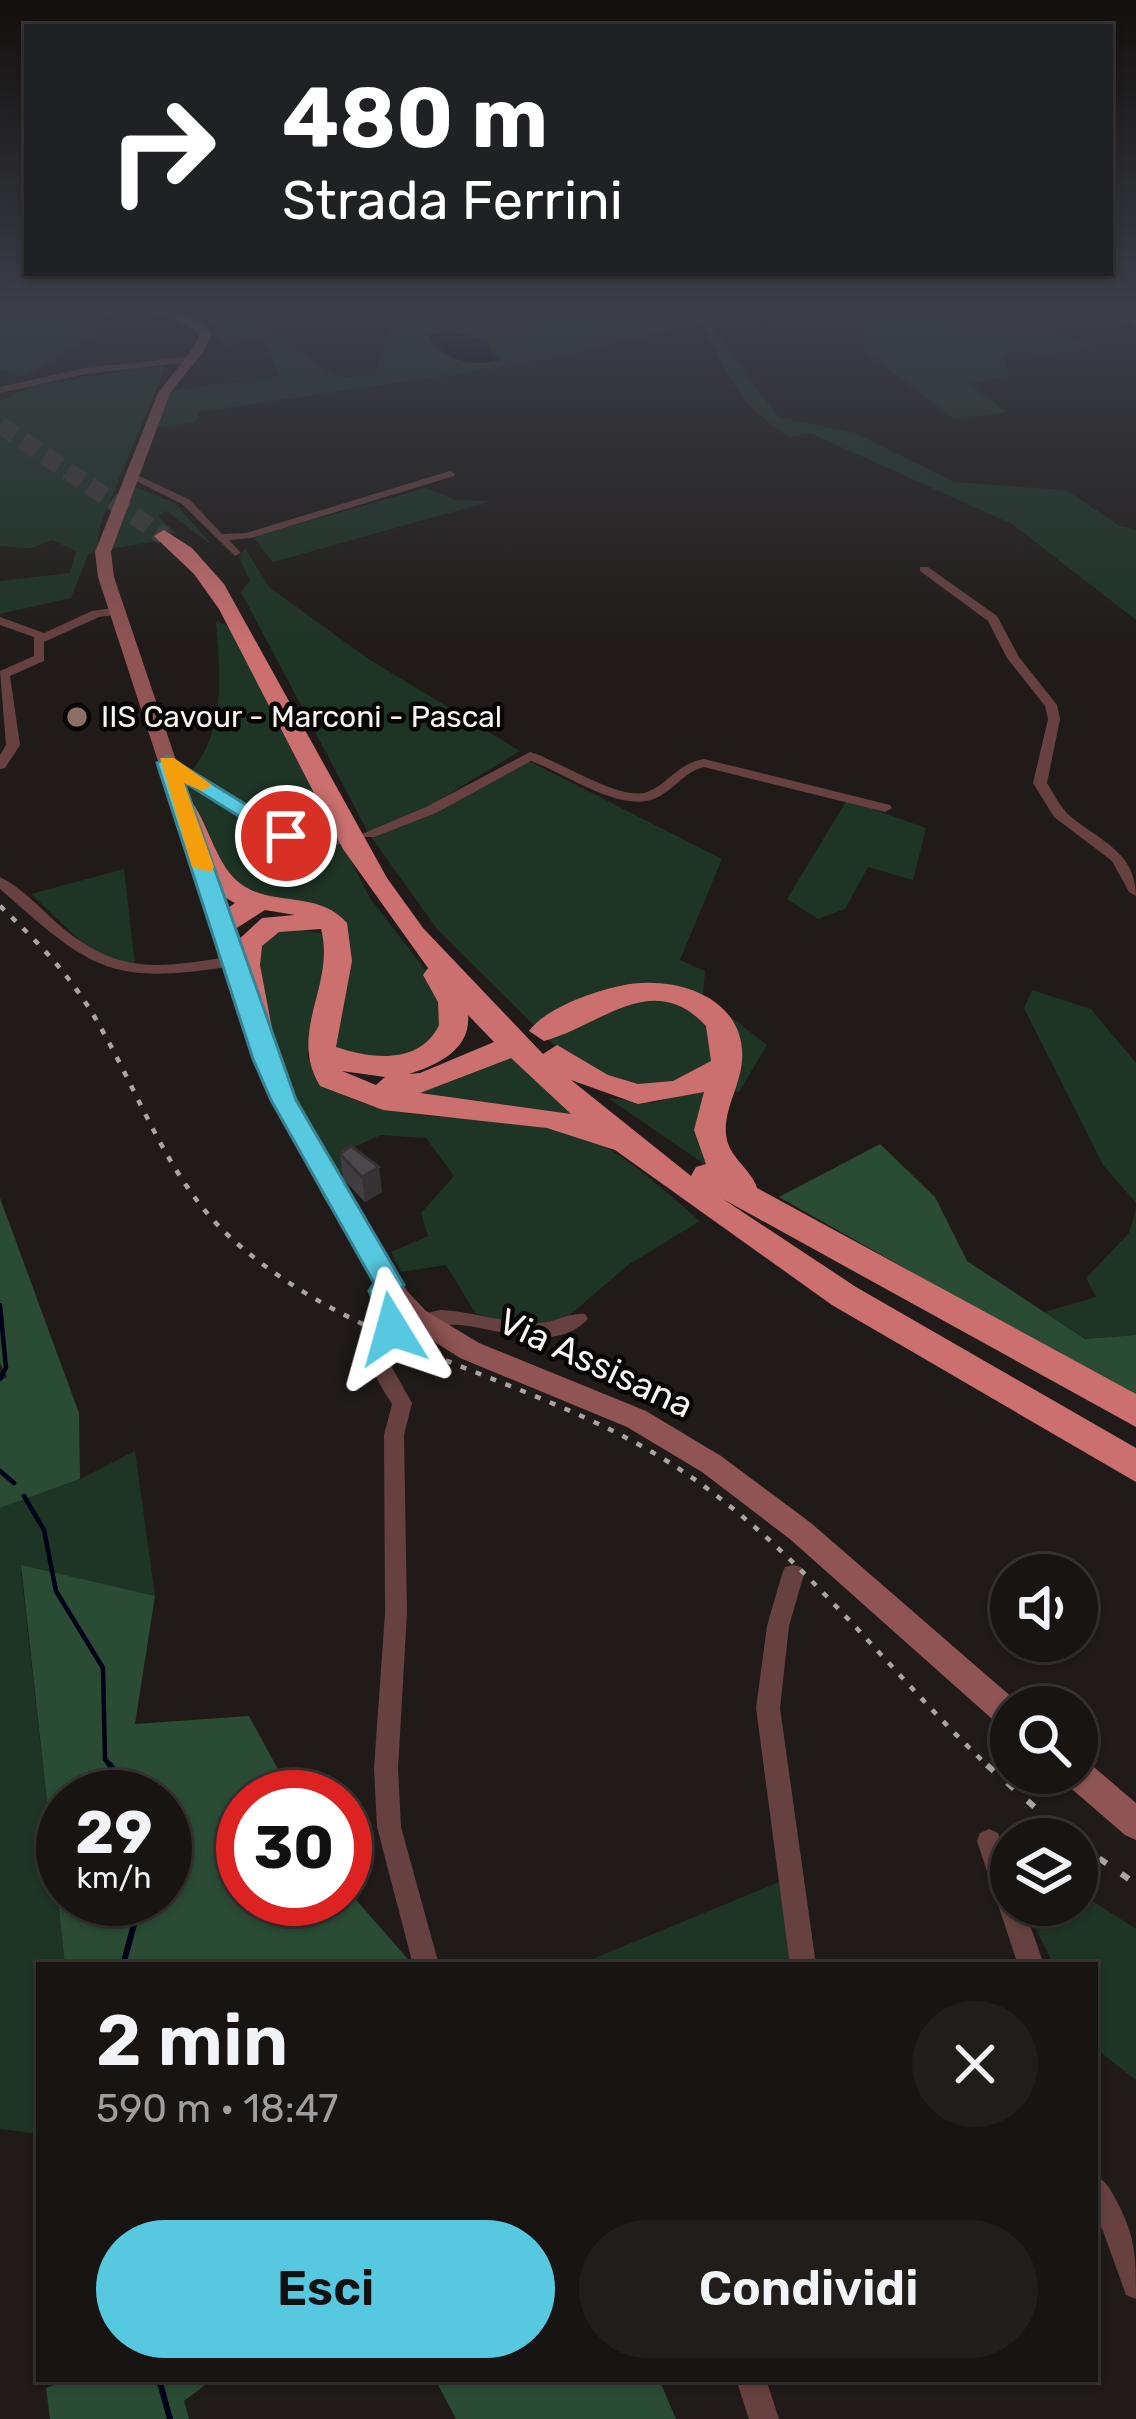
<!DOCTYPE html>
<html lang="it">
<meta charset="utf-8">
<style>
:root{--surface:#181412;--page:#211d1b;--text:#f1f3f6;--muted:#9f9e9f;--line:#363332;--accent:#56c9e1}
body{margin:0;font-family:Rubik,sans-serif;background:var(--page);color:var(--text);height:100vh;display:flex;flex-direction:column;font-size:45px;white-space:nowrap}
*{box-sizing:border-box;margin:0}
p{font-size:39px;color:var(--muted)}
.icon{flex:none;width:66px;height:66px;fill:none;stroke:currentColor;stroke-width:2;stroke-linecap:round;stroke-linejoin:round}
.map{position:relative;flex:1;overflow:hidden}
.sheet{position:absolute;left:36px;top:1962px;width:1062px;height:420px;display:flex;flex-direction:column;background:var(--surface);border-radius:0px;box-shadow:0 3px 9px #0004,0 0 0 3px var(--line)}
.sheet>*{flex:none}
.top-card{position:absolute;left:24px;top:24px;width:1089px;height:252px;border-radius:0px;box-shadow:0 3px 9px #0004,0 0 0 3px var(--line);background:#202124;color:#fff;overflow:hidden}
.buttons{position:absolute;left:990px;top:1554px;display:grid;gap:24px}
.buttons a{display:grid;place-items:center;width:108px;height:108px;border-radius:50%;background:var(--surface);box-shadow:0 3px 9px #0004,0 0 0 3px var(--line);font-size:60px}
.speed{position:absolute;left:36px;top:1770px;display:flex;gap:24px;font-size:60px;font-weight:700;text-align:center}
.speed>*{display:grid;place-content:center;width:156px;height:156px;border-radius:50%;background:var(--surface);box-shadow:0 3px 9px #0004,0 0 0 3px var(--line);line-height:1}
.speed small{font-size:30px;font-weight:400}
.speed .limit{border:18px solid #d22;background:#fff;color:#111}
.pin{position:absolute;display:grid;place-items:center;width:102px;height:102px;color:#fff;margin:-51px;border:6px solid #fff;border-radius:50%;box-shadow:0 3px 12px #0007}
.me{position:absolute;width:132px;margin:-66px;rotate:352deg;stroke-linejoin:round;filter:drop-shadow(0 0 9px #0008)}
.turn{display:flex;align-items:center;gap:42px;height:252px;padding:0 60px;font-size:54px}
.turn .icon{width:156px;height:156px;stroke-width:2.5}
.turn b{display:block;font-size:84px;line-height:102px}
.round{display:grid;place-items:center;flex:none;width:126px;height:126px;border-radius:63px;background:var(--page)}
.head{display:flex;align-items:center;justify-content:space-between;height:204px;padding:0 60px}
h1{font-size:72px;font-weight:600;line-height:90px}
.button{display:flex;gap:24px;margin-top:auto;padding:24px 60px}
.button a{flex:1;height:138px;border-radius:72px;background:var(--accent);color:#111;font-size:48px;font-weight:600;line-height:138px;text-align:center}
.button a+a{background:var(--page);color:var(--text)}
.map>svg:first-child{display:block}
.green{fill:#1e3425}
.forest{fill:#2a4b34;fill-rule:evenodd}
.water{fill:#000317}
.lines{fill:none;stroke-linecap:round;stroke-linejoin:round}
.stream-far1{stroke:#000317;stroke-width:4.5}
.stream{stroke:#000317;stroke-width:6}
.motorway-tunnel{stroke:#403c39;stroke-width:18;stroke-dasharray:18 9;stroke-linecap:butt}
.minor{fill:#66413f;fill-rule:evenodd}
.secondary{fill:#8f5453;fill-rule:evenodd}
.motorway{fill:#cb706f;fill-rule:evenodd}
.rail-far1{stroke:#aaa5a3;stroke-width:4.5;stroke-dasharray:6 10;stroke-linecap:butt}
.rail{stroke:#aaa5a3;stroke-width:6;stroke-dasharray:9 18;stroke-linecap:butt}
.wall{fill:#413d40}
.shaded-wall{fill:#353234}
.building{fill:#4c474b;stroke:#353234;stroke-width:3}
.route{fill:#56c9e1;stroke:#388392;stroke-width:3}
.slow{fill:#f59e0b}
.education-dot{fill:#8d6e63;stroke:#080605;stroke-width:4.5}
.labels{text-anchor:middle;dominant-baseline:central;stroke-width:9;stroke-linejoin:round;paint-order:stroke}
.far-poi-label{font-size:30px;fill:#f8f4f2;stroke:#080605;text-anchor:start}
.street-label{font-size:36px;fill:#f8f4f2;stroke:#080605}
</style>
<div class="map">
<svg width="1136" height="2419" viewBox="0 0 1136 2419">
<rect width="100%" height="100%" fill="#201b18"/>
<path class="green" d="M574,307H635L671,331L522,364L199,412L195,422L154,428L168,391L280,378L267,346L254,341L226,346L211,324L197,316C237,295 303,353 336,378L375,375L393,315C453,320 519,337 574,307Z
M704,307H715L703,314L778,417L855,433L954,482L1066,490L1120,526L1136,529V620L1012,524L810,433L789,437C736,404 729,372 700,321Z
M856,307H902L900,314L914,318L1044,328L1100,350L1004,355L1009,375L970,384L1005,412L954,419L863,350L865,311Z
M51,314L104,331L25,376L0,369V322Z
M166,365L101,523L96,550L88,555L71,598L0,614V581L70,573L76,551L53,540L31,548L0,546V401L32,386Z
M134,486L176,504L212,545L166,511L158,516L179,536L172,533L162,540L111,549Z
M425,488L456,500L492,501L273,562L253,537Z
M245,548L269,587L367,658L520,751L439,800L529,761L722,859L680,960L705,971L703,995L767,1045L739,1092H710L723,1177L608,1098L654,1103L692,1091L635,1093L565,1056L437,929L369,834L241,592L250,581L239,557Z
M216,621L232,627L370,898L446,997L448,1031L433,1049L363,1065L333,1045L349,943L227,880C216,844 191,817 181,781C228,740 220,677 216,621Z
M847,800L926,828L913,880L868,867L845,909L818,919L787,899Z
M124,869L135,966L91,951L31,894Z
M281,926L329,935L334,948L307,1055C338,1136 493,1109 562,1128C613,1141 661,1188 700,1221L628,1265L556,1327H526L476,1314L446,1265L401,1272L391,1252L428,1236L421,1213L454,1176L426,1138L381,1135L354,1147L363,1158L339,1175C298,1114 235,1008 263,934Z
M1032,990L1091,1009L1136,1063V1203L1103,1165L1024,1008Z
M511,1051L592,1126L385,1089Z
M1136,1208V1335L1086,1339L1044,1312L1096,1297L1086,1278L1129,1233Z
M135,1451L155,1596L21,1571L65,1965H39V2134L0,2129V1508L80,1479Z
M791,1877L803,1965H578Z
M1077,1891L1136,1929V2080L1095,2048V1965H1054L1024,1905H1077Z"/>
<path class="forest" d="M880,1144L935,1197L967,1261L1085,1339L1136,1335V1399L779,1197Z
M0,1198L79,1413L80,1479L0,1508V1381L7,1377L0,1363Z
M21,1565L155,1596L135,1724L249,1716L293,1797H243V1899H345V1887L413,1965H65ZM63,1797H165V1899H63Z
M71,2379H213L184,2401L189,2419H50L46,2388Z
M435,2379H659L676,2419H456Z"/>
<path class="water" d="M454,331L489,342L492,352L503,359C474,368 445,362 428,335Z"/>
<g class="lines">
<path class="stream-far1" d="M0,1305L6,1368L0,1379
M0,1471L14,1483
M24,1496L44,1530L56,1591L103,1668L105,1759L112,1768"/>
<path class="stream" d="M110,1765L134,1797
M123,1965L141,1899
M159,2379L170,2419"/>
<path class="motorway-tunnel" d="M0,425L164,536"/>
<path class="minor" d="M1101,307H1112L1136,321V328Z
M186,357L189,362L85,374L0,393V387L85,368Z
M450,471L455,474L454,476L251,538L229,540L241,553L235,556L182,504L126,476L135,474L190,500L222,534L246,533Z
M920,567H928L997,616L1019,657L1057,705L1060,719L1047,783C1054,794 1060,807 1070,816C1100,841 1136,852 1136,896L1129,892L1112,861L1054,817L1033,783L1048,719L1045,706L1007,658L988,621L920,571Z
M119,607L123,608V614L99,617L44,642V661L10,676L20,745L5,768L0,769V755L6,745L0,671L34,656V637L0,625V617L44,633L92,611Z
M530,752C558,760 621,802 647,792C669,784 676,764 704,759L890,805L892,808L885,812L704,767C684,772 674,790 656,798C621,814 565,773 531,761L436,813L374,837H364L362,834L426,807Z
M167,759C212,778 249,815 293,833C313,841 334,832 349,840L347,843L316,848L282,839L162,766V760Z
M0,877C21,887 40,908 58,924C119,976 158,968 233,956L241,961L233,966C109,986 91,969 0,889Z
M390,1278L397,1280L399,1285L393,1293L405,1317L391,1347L390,1364L412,1403L404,1435L407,1613L398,1768L401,1827L439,1965H413L377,1827L374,1768L385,1613L384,1435L392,1404C377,1380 362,1360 378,1333C381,1329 386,1325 385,1317C385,1310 377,1298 374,1291L383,1280Z
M440,1310C473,1311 505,1324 538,1323C555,1323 569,1312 585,1314L588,1319C555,1354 501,1329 460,1325C444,1324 428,1329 413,1326L410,1321L413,1316Z
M793,1565L801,1567L804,1574L789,1626L780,1708L816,1965H790L756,1708L767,1626L782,1574L785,1567Z
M989,1829L998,1833L1011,1869V1905H1023L1044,1965H1018L977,1841L980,1833Z
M1095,2176C1106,2181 1108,2186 1114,2196C1136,2236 1136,2255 1136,2299L1126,2295L1103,2231L1095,2217Z
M736,2379H766L779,2419H749Z"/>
<path class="secondary" d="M66,307C115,307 175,296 212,333L204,351L170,393L111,552L114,577L277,1059L347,1196L408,1292L426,1311L479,1343L646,1411L721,1456L811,1523L1022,1706L1011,1707V1730L1000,1726L791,1540L702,1472L627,1427L460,1358L408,1325L391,1306L323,1196L255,1059L98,577L95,552L158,393L194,347L200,334C156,296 110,324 66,307Z
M1077,1758L1088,1762L1136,1803V1840L1125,1835L1066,1784L1061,1773H1077Z"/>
<path class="motorway" d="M164,530L192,548L224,584L387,878L423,928L543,1054L557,1045L608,1075L638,1084L673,1081L711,1061L706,1026C653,968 600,1026 544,1041L529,1031C546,1008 592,992 620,986C672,974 747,996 742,1061C740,1086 724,1109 726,1134C728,1158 751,1168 757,1188L1136,1394V1427L723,1199L856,1287L1136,1448V1482L832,1305L615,1150L547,1128L383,1110L320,1086C287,1032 336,985 321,929L279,932L262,946L260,965L274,1039L270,1046H248L233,978L235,943L262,918L295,915L265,910L232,931H212V919L235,903C197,885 191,840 170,807L174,802H192C209,826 217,867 241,884C272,907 319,890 347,923L352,961L336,1047C371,1059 420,1065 439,1025L438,1002L423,975L428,968L343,849L219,609L194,574L154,536ZM468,1015L494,1042L420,1073L409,1074C437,1065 471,1050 468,1015ZM511,1058L571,1114L420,1093ZM342,1071L385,1077L376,1085ZM571,1080L638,1104L704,1092L694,1130L706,1164L696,1167L691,1176Z"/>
<path class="rail-far1" d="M0,906C36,940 69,974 94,1016C139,1091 166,1179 232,1239C352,1347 516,1373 652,1452C789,1532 877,1661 990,1768"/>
<path class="rail" d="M987,1765L1071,1839
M1077,1843L1136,1884"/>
</g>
<path class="wall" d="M340,1154L382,1192L365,1202L343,1179Z"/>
<path class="shaded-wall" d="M379,1167L382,1192L365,1202L362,1177Z"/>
<path class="building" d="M351,1146L379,1167L362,1177L340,1154Z"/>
<linearGradient id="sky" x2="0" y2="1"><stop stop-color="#120f0d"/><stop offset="0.48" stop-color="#3c3f48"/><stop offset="1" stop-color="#3c3f48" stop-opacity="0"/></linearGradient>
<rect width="1136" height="646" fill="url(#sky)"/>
<path class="route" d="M167,756L297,836L279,841L184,782L296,1100L404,1285L398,1293L409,1317L402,1337L392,1340L378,1329L380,1317L369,1291L374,1283L271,1100L253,1059L157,763Z"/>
<path class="slow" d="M160,758H174L212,785L202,791L184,783L214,867L211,872L192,867Z"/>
<circle class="education-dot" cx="77" cy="717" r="12"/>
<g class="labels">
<g class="far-poi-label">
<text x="101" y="717">IIS Cavour - Marconi - Pascal</text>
</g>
<g class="street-label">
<text transform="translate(596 1363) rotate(25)">Via Assisana</text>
</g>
</g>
</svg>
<div class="buttons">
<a><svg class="icon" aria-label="sound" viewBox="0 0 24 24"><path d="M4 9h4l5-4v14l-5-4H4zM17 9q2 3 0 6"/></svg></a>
<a><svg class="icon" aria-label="search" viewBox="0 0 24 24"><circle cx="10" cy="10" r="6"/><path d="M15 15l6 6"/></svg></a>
<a><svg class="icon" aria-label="layers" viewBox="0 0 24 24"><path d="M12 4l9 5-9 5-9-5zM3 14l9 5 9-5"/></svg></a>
</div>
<div class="speed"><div>29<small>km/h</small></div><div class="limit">30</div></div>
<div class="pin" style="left:286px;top:836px;background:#d93025"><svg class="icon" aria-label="arrive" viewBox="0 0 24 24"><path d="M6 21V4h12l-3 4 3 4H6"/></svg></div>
<svg class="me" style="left:392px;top:1329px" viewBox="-20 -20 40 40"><path d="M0-17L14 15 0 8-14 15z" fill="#56c9e1" stroke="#fff" stroke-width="4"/></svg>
<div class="top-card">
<div class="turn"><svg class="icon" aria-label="right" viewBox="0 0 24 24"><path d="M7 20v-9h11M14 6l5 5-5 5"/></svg><div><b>480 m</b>Strada Ferrini</div></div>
</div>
<section class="sheet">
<div class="head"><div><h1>2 min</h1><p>590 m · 18:47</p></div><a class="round"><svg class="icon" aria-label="close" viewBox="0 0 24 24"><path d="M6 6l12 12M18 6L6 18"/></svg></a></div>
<div class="button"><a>Esci</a><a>Condividi</a></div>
</section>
</div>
